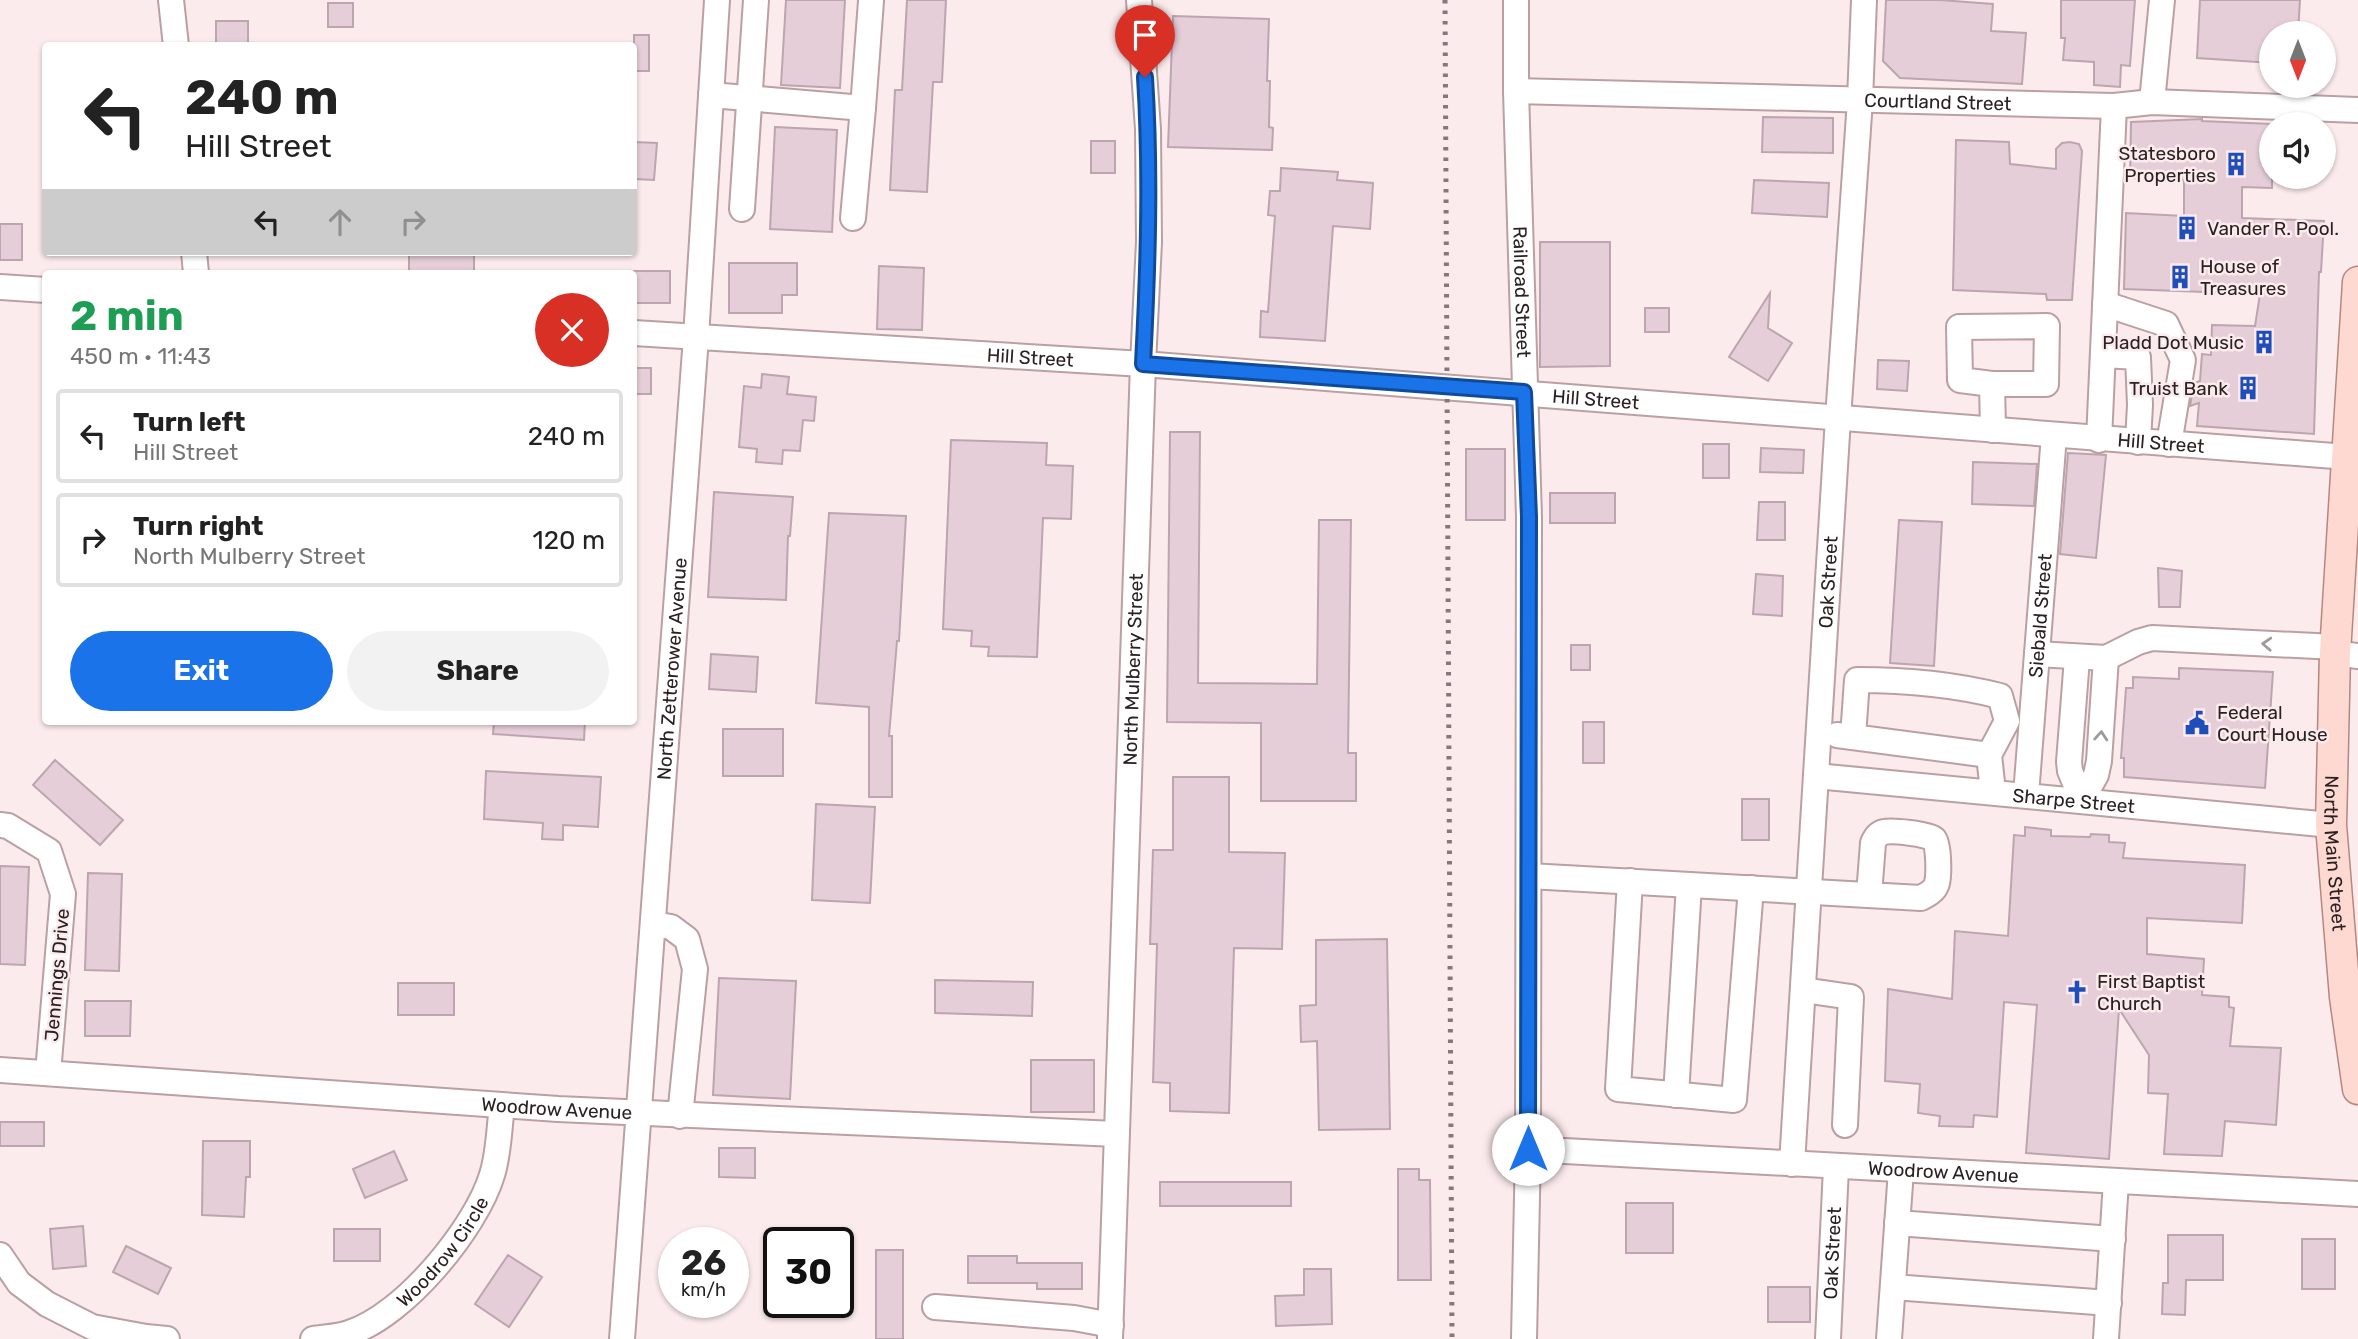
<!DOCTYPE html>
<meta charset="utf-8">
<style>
:root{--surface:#fff;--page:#f2f2f2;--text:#222;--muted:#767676;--line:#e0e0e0;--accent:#1a73e8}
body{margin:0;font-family:Rubik,sans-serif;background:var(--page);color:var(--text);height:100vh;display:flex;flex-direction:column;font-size:26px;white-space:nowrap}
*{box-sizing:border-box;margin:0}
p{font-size:23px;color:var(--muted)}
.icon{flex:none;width:38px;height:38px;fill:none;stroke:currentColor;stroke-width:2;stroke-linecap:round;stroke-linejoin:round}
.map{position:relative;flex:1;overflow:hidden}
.side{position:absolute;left:42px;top:270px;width:595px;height:455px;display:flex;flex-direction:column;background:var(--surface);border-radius:7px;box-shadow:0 2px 5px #0004}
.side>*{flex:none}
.top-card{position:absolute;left:42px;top:42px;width:595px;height:214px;border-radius:7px;box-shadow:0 2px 5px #0004;background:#fff;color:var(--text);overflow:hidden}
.needle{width:46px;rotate:180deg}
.tools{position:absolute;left:2259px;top:21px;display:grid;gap:14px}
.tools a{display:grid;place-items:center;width:77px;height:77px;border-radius:50%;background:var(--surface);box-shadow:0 2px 5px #0004;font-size:35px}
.speed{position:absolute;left:658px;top:1227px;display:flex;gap:14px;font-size:35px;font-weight:700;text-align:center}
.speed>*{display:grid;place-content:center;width:91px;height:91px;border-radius:50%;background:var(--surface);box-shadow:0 2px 5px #0004;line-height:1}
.speed small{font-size:18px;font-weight:400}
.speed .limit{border:4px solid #111;border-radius:10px;background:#fff;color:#111}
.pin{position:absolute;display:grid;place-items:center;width:60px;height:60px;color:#fff;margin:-72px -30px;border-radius:50% 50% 50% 0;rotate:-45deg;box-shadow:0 0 7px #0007}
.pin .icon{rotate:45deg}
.me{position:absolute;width:77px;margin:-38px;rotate:0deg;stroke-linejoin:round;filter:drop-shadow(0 0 5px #0008)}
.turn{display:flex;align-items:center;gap:24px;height:147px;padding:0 28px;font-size:32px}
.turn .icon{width:91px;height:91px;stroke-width:2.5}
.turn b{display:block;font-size:49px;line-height:60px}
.lanes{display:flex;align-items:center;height:66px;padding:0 28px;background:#0003;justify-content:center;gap:35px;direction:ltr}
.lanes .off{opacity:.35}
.round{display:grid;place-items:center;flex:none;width:74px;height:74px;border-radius:37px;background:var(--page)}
.headline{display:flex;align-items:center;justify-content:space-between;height:119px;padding:0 28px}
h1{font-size:42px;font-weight:700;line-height:52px;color:#1e9e55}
.button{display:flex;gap:14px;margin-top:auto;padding:14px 28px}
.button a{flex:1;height:80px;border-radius:42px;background:var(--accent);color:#fff;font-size:28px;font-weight:700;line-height:80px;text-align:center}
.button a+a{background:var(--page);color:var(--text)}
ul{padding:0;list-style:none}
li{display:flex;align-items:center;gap:21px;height:94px;margin:0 14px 10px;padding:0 14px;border:4px solid var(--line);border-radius:7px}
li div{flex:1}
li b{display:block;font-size:26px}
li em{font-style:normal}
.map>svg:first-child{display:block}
.building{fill:#e6ced9;stroke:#bca5af;stroke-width:2}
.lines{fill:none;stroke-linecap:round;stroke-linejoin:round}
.minor-casing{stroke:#baa0a3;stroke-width:28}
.major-casing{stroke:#b38880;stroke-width:33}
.minor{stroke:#fff;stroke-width:24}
.major{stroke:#fed9d1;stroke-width:30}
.rail{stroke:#85787a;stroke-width:5;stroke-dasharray:3.5 7;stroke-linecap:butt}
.oneway{stroke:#9f9b9c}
.route-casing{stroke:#114b97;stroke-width:18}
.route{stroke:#1a73e8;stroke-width:12}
.labels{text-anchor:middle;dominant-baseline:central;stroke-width:5;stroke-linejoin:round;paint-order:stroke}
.street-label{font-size:19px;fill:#2a2122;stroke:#fcebed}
.poi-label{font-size:19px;fill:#2a2122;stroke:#fcebed;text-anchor:start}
</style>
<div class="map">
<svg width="2358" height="1339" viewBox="0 0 2358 1339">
<rect width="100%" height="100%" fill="#fcebed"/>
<path class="building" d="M786,0H845L840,88L781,85Z
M907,0H946L942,82H933L927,192L890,190L895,90H902Z
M1886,0H1940L1993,4L1991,31L2026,33L2022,84L1900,78L1883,61Z
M2061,0H2135L2130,66L2121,65L2120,87L2094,85V62L2063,60L2065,38H2061Z
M2200,0H2300L2298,33H2272V63L2197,58Z
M328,3H353V27H328Z
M1173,16L1269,19L1267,81H1270L1269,127L1273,128L1272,150L1168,147Z
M216,21H248V46H216Z
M634,35H649V71H634Z
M1763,117L1833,118V153L1762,152Z
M2202,119V121L2272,124V188L2242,187V218L2324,221L2321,272H2319L2314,434L2197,426L2199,403L2190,406L2194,383L2200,381L2202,354L2211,355L2212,325L2255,326L2260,294L2124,289L2126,213L2184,216V180L2130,178L2131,122Z
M775,127L837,130L832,232L770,229Z
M1956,140L2009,142L2010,164L2056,169V149L2062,143L2070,142L2079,144L2082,151L2072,300H2047L2046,294L1953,290Z
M1091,141H1115V173H1091Z
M634,142L657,143L654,180L634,179Z
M1281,168L1338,172L1337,180L1373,183L1370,229L1333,226L1325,341L1260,337L1261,311L1268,312L1275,216L1268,215L1270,191H1280Z
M1754,180L1829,183L1827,217L1752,213Z
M0,224H22V260H0Z
M1540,242H1610V366L1540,367Z
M409,252H474V273H409Z
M729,263H797V295H782V313H729Z
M879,266L924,268L922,330L877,329Z
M634,271H670V303H634Z
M1770,293L1768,328L1792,343L1768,381L1729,357Z
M1645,308H1669V332H1645Z
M1878,360L1909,361L1907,391L1877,389Z
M634,368H651V394H634Z
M762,374L789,377L787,394L816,397L814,421L803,420L800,451L783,450L782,464L756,462L757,449L739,447L744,386L761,388Z
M1170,432H1200L1198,683L1317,684L1319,520H1351L1348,753H1356V801H1261V723L1167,722Z
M951,440L1047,443L1046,465L1073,466L1071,519L1043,518L1037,657L988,656L989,647L971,646L972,631L943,629Z
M1703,444H1729V478H1703Z
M1761,448L1804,450L1803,473L1760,472Z
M1466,449H1505V520H1466Z
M2068,453L2106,455L2096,558L2060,554Z
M1973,462L2037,464L2034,506L1972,504Z
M714,492L793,497L790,536H788L786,600L708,597Z
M1550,493H1615V523H1550Z
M1759,502H1785V540H1757Z
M829,513L906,516L899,641H897L889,736H892V797H869V707L816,703Z
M1899,520L1942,522L1934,666L1890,663Z
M2158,568L2182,571L2180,607H2159Z
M1756,574L1783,576L1782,616L1753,614Z
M1571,645H1590V670H1571Z
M711,654L758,657L756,692L709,689Z
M2179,668L2273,672L2265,788L2124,777V758H2121L2126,688H2133V677L2179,679Z
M494,721H585L584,740L493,734Z
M1583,722H1604V763H1583Z
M723,729H783V776H723Z
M55,760L123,820L100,845L33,785Z
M486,771L601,777L598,827L563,825V840L542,839L543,823L484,819Z
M1173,777H1229V852L1285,853L1282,949L1234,948L1229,1113L1170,1111V1083L1153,1082L1157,944H1150L1153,850H1173Z
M1742,799H1769V840H1742Z
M816,804L875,807L870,903L812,900Z
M2025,827L2051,830V836L2090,837L2091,834L2109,835V842L2125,843L2123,858L2245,865L2242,923L2147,918V954L2204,959L2202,995L2229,997V1007L2234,1008L2230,1046L2281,1048L2276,1125L2225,1121L2222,1156L2164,1154L2168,1094L2148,1093L2149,1055L2119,1009L2109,1159L2026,1153L2037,1005L2004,1002L1997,1117L1974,1115L1973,1127L1939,1126L1940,1116L1918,1113L1920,1084L1885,1081L1888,989L1952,999L1955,931L2008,936L2014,835L2025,836Z
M0,866L29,867L25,965L0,964Z
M88,873L122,874L119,971L85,970Z
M1387,939L1390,1129L1319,1130L1317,1041L1301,1042L1300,1006L1316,1005V940Z
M719,978L796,981L790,1099L713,1095Z
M935,980L1033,982L1032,1016L935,1013Z
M398,983H454V1015H398Z
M85,1001H131L130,1036H85Z
M1031,1060H1094V1112H1031Z
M0,1122H44V1146H0Z
M203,1141H250V1177H246L244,1217L202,1215Z
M719,1148H755V1178L719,1177Z
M394,1151L407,1180L365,1198L353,1169Z
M1398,1169H1419V1180H1430L1431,1280H1398Z
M1160,1182H1291V1206H1160Z
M1626,1203H1673V1253H1626Z
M83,1226L86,1266L53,1269L50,1229Z
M334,1229H380V1261H334Z
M2168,1235H2223V1280H2186L2185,1315L2162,1314L2163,1283H2168Z
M2302,1239H2335V1289H2302Z
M126,1246L171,1268L158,1294L113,1272Z
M876,1250H903V1339H876Z
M508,1255L542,1277L509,1327L475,1304Z
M968,1256H1017V1263H1082V1289H1037V1283H968Z
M1304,1269H1331L1332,1324L1276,1326L1275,1296L1304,1295Z
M1768,1287H1810V1322H1768Z"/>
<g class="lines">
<g class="minor-casing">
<g id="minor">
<path d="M171,0L176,46"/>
<path id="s1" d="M1516,0V91L1529,517L1528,1149L1524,1339"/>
<path id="s2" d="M1516,91L2114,106L2152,102L2358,110"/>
<path d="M711,95L863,108L871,1"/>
<path d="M2152,102L2162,0"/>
<path d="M742,209L756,0"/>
<path d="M853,218L863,108"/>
<path d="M194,252L196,273"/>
<path d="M0,287L46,290"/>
<path d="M2105,304L2166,324L2183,360L2169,444"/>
<path id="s3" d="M634,333L1143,364L2347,457"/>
<path d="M2103,355L2138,357L2140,405L2138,442"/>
<path d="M1992,384L1960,380L1959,327L2047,326L2046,384H1992L1993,430"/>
<path d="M2099,440L2114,106"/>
<path d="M2335,653L2358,656"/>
<path d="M2037,654L2106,658L2138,642L2152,638L2336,647"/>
<path d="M2077,658L2069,762L2070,771L2082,800"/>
<path d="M1837,735L1989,755"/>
<path d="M1853,737L1857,680C1906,680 1953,684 2000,696L2007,721L1989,755L1993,792"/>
<path id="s4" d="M1816,776L2331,825"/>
<path id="s5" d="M2026,795L2054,435"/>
<path d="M2082,800L2096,775L2099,761L2106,658"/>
<path d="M0,825L8,826L49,851L63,894L48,1073"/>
<path d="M1529,876L1921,898C1927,895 1935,891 1937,883C1939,875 1939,845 1934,839C1928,834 1892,830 1884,832C1878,833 1875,838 1873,843L1869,895"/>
<path d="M1630,881L1618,1089L1734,1100L1751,888"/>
<path d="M653,924L671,927L687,939L695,969L680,1116"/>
<path d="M1803,990L1851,997L1845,1125"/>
<path id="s6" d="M0,1070L558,1109L1116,1134"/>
<path d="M1676,1095L1689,885"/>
<path id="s7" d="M1528,1149L2358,1194"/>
<path id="s8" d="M1792,1164L1838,418L1860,100L1864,0"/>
<path d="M1897,1223L2113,1239"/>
<path d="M0,1255L19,1283L47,1304L92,1327L146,1337L167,1339"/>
<path d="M1893,1287L2109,1303"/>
<path d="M935,1307L1074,1318L1111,1325"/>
<path id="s9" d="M313,1339C324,1337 338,1337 349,1333C404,1316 476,1228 492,1175C499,1153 499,1128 502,1106"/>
<path id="s10" d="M622,1339L696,337L717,0"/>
<path id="s11" d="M1110,1339L1143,364L1149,242L1148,129L1139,0"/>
<path id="s12" d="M1828,1339L1836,1167"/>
<path d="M1889,1339L1901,1170"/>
<path d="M2106,1339L2116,1181"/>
</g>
</g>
<g class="major-casing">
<g id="major">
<path id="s13" d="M2358,282L2335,653L2331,825L2345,997L2358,1089"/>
</g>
</g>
<use href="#minor" class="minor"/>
<use href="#major" class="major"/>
<path class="rail" d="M1445,0L1452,1339"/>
</g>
<defs><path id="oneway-chevron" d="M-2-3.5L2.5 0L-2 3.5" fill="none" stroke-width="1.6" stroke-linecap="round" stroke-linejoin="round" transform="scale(1.75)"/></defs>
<g class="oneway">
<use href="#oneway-chevron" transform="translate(2267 644) rotate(-177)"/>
<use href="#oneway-chevron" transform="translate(2101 736) rotate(-86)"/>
</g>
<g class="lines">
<g class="route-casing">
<path id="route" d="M1145,77C1151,173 1148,268 1143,364L1524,392L1529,517L1528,1149"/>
</g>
<use href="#route" class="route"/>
</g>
<defs>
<g id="building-bare" transform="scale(1.89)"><path d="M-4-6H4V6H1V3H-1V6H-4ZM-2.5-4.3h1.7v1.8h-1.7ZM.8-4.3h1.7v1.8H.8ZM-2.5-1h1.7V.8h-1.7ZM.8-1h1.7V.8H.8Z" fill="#1f4ebb" stroke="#fcebed" stroke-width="2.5" paint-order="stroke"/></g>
<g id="civic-bare" transform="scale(1.89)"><path d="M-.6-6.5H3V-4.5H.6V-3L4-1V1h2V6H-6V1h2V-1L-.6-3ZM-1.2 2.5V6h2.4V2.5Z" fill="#1f4ebb" stroke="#fcebed" stroke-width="2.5" paint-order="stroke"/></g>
<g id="church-bare" transform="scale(1.89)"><path d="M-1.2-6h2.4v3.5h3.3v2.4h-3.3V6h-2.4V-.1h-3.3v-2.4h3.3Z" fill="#1f4ebb" stroke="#fcebed" stroke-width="2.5" paint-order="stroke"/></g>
</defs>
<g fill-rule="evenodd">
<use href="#building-bare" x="2236" y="164"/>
<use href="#building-bare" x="2187" y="228"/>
<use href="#building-bare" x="2180" y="277"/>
<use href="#building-bare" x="2264" y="342"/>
<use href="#building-bare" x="2248" y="388"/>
<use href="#civic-bare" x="2197" y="723"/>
<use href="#church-bare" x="2077" y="992"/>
</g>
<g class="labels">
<g class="street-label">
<text stroke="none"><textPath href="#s2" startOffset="422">Courtland Street</textPath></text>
<text stroke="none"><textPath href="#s1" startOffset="292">Railroad Street</textPath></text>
<text stroke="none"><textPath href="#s3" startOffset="397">Hill Street</textPath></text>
<text stroke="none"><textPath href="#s3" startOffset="964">Hill Street</textPath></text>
<text stroke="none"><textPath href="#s3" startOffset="1531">Hill Street</textPath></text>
<text stroke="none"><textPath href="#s8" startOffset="583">Oak Street</textPath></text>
<text stroke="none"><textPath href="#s5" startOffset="180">Siebald Street</textPath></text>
<text stroke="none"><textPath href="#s11" startOffset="670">North Mulberry Street</textPath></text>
<text stroke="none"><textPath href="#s10" startOffset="672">North Zetterower Avenue</textPath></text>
<text stroke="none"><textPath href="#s4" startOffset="259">Sharpe Street</textPath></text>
<text stroke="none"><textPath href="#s13" startOffset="572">North Main Street</textPath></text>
<text transform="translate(57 975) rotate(-85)">Jennings Drive</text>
<text stroke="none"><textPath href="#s6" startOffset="558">Woodrow Avenue</textPath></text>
<text stroke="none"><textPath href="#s7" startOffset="416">Woodrow Avenue</textPath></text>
<text stroke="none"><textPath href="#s9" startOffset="163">Woodrow Circle</textPath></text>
<text stroke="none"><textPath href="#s12" startOffset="86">Oak Street</textPath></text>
</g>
<g class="poi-label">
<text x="2216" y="153" text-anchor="end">Statesboro<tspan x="2216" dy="22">Properties</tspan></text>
<text x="2207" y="228">Vander R. Pool.</text>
<text x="2200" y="266">House of<tspan x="2200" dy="22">Treasures</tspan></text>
<text x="2244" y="342" text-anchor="end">Pladd Dot Music</text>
<text x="2228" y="388" text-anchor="end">Truist Bank</text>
<text x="2217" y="712">Federal<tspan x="2217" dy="22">Court House</tspan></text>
<text x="2097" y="981">First Baptist<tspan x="2097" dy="22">Church</tspan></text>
</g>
</g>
</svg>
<div class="tools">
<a><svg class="needle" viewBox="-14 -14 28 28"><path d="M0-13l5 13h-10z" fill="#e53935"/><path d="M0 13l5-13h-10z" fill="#767676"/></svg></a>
<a><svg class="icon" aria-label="sound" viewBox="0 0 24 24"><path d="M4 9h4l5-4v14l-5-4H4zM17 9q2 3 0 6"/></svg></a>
</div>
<div class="speed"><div>26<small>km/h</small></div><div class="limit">30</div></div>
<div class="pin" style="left:1145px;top:77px;background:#d93025"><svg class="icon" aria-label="arrive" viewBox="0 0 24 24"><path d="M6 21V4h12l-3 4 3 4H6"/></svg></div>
<svg class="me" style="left:1528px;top:1149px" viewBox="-20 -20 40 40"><circle r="19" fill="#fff"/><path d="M0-13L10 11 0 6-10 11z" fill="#1a73e8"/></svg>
<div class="top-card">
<div class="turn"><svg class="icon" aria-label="left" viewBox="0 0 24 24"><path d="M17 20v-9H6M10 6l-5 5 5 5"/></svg><div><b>240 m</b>Hill Street</div></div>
<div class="lanes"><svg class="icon" aria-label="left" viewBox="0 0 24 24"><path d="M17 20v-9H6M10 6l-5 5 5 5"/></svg><svg class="icon off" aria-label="ahead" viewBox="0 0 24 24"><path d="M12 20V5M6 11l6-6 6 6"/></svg><svg class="icon off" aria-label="right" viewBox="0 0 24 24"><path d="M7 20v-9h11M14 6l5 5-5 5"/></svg></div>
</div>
<section class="side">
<div class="headline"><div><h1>2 min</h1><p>450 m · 11:43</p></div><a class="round" style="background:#d93025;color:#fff"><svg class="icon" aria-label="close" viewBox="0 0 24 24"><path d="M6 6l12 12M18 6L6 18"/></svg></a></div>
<ul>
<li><svg class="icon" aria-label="left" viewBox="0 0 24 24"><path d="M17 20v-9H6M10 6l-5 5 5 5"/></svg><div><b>Turn left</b><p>Hill Street</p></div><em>240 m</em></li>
<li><svg class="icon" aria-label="right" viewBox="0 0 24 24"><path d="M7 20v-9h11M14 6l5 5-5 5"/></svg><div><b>Turn right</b><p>North Mulberry Street</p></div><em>120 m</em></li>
</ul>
<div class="button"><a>Exit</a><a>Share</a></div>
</section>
</div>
